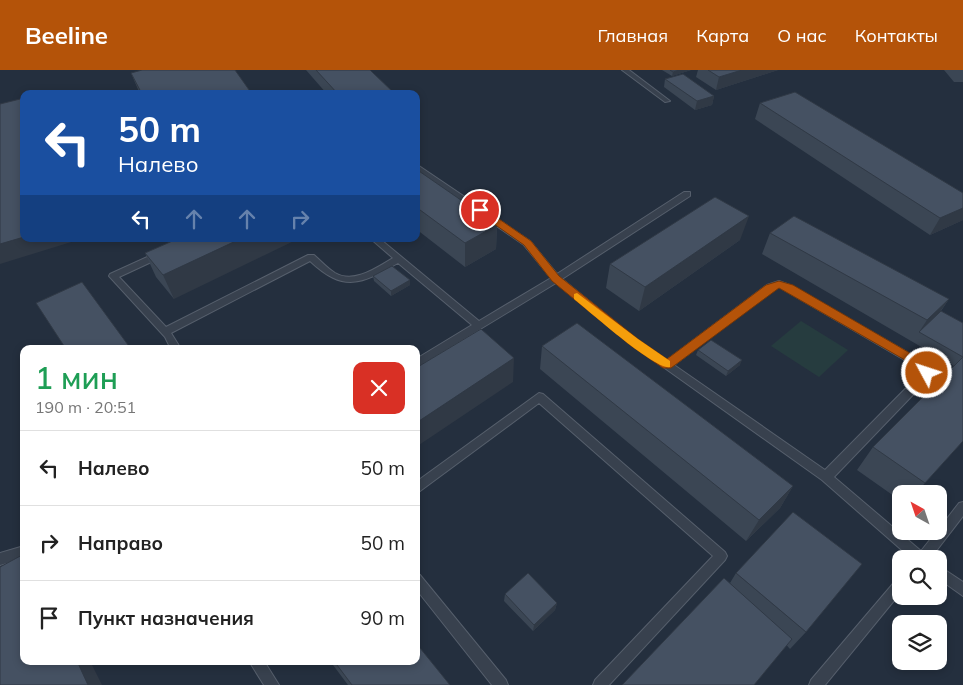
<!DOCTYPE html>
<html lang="ru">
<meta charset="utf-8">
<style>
:root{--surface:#fff;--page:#f6f6f6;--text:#222;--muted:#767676;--line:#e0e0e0;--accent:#b45309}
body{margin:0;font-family:Mulish,sans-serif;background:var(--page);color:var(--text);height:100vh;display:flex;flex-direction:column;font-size:19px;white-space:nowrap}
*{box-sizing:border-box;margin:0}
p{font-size:16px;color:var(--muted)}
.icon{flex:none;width:28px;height:28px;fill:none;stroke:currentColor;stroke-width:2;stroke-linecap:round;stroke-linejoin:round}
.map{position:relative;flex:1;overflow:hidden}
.details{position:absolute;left:20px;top:275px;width:400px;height:320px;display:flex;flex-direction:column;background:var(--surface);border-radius:10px;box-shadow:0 2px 8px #0003}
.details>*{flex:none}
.top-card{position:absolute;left:20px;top:20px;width:400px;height:152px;border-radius:10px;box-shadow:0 2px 8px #0003;background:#1a4fa0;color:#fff;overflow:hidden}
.needle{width:32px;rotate:320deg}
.tools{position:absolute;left:892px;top:415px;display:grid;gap:10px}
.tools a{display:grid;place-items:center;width:55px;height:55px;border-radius:10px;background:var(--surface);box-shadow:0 2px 8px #0003;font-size:25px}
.pin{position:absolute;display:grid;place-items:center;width:42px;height:42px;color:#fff;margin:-21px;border:2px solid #fff;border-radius:50%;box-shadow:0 1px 5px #0007}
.me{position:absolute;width:55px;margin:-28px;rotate:310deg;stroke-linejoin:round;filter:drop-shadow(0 0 4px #0008)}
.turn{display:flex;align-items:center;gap:18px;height:105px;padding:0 15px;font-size:22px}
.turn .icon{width:65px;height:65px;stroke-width:2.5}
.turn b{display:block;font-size:35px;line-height:42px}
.lanes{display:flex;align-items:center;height:48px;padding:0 15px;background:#0003;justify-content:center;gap:25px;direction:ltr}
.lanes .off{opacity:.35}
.round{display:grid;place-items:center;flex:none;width:52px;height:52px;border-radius:10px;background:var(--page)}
.headline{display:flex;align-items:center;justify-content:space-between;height:85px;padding:0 15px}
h1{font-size:30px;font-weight:600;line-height:38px;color:#1e9e55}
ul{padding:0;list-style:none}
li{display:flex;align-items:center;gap:15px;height:75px;padding:0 15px;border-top:1px solid var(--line)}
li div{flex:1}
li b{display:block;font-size:19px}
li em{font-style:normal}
header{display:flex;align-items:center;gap:30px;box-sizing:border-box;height:70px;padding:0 25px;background:var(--accent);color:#fff}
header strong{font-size:24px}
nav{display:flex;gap:28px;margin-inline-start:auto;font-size:18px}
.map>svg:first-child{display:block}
.green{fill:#263c3f}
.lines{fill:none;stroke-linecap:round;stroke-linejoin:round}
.service-casing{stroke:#565f6c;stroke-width:2}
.service{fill:#38414e;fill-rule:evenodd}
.wall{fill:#3b4654}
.shaded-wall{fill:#303945}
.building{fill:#455162;stroke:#303945}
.route{fill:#b45309;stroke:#753606}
.slow{fill:#f59e0b}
</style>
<header>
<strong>Beeline</strong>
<nav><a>Главная</a><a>Карта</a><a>О нас</a><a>Контакты</a></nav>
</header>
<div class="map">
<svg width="963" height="615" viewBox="0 0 963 615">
<rect width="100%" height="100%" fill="#242f3e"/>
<path class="green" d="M801,251L848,280L819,307L771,276Z"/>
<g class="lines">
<g class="service-casing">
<path id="service" d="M622,0H629L670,31L665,32Z
M416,94L530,171L557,204L684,122H690V126L562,209L637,270L667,290L767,215L779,211L792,216L926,293L932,303L931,306L834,407L921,481L937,461H939V459L959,433L963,432V446L930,489H912L822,410L631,274L556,213L416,298V289L472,255L398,193C361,214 344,223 310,191L171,263L181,279H171L165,267L109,206L110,204L156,183H162L163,185L162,187L119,207L166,257L308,185H314C321,191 327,198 335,203C354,214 376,198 393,188L371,169H380L479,251L551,208L524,175L416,100ZM779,217L920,299L922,302L825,400L674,295L773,219Z
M539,323L543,324L725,482L727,486L725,490L609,615H593L595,610L713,486L539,333L416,424V412Z
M24,476V488L0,495V483Z
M939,496L963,512V526L939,509Z
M416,503L420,505L506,610L508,615H492L416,519Z
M901,507V522L825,615H809L811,610L897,509Z
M249,591H264L279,615H264Z"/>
</g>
<use href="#service" class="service"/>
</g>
<path class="wall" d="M306,0H370L395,24H327Z
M662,0H691L672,6Z
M698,0H778L716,20L696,7Z
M944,0H963V12H954Z
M131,3L252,24H140Z
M665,9L714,26L712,35L695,40L664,17Z
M760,33L963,123V150L930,165L755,49Z
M416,99L497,155L496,179L465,197L416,159Z
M770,163L949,229L941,241L963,253V371L915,424H901V431L857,400L873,377L954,296L762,184Z
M177,169L174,229L156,207L145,183Z
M740,170L639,241L606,218L610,194Z
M373,206L410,215L391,226L374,211Z
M542,276L793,416L780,438L746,471L540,299Z
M698,280L740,295L726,306L696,285Z
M736,503L806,562L790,579L730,513Z
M505,524L557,533L555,540L533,561L504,531Z
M330,591H416L450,615H348Z"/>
<path class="shaded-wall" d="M679,0H691L672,6L673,2Z
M742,0H778L716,20L719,7Z
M714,26L712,35L695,40L697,31Z
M963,138V150L930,165L940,148Z
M749,146L740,170L639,241L645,217Z
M497,155L496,179L465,197V173Z
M24,167V169H81L0,194V174Z
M240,169H298L174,229L163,205Z
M410,210V215L391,226V221Z
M949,229L934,250L919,262L927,250Z
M514,288L513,312L416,377V353Z
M742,290L740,295L726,306L728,301Z
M793,416L780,438L746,471L759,450Z
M557,533L555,540L533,561L534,555Z
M77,591H90L102,615H88Z"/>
<path class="building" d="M142,0H235L252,24H142L131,3Z
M316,0H370L395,24H338Z
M670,0H679L673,2Z
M708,0H742L719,7Z
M683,4L714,26L697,31L665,9Z
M53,21L54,24H42Z
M795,22L963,123V138L940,148L760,33Z
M24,28V167L0,174V34Z
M416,99L497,155L465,173L416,137Z
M715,127L749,146L645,217L610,194Z
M794,146L949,229L927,250L770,163Z
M177,169H240L163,205L145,183Z
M392,196L410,210L391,221L373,206Z
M82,212L131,279H66L36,233Z
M941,241L963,253V287L919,262Z
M577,253L793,416L759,450L542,276Z
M481,259L514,288L416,353V298Z
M711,270L742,290L728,301L698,280Z
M963,287V371L925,413L873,377Z
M793,442L862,494L806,562L736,503Z
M24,484V591H77L88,615H0V497Z
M528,503L557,533L534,555L505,524Z
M724,508L792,569L754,615H622Z
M416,573L450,615H352L334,591H416Z"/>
<path class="route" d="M477,138H483L531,171L559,206L638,269L667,289L766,215L779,211L793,215L927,293L933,303L931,306H923L919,298L779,218L671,298H663L630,275L552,211L524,175L477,142Z"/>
<path class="slow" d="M577,223L638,269L670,291V297C656,301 588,240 574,229V224Z"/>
</svg>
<div class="tools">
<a><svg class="needle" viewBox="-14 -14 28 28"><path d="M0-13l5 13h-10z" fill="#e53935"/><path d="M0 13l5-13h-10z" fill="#767676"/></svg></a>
<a><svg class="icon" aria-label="search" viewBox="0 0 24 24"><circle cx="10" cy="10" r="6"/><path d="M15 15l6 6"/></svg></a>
<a><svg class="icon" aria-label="layers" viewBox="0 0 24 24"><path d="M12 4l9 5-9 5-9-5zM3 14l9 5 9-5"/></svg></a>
</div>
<div class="pin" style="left:480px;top:140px;background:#d93025"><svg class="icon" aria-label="arrive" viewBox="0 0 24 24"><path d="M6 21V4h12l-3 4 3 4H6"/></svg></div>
<svg class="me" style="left:927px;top:303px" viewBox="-20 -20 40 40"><circle r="17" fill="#b45309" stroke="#fff" stroke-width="3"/><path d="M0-11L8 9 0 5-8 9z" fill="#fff"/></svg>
<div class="top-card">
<div class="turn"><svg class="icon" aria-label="left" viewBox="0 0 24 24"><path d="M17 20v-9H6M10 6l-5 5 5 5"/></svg><div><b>50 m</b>Налево</div></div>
<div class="lanes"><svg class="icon" aria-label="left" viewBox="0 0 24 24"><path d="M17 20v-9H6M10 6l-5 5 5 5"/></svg><svg class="icon off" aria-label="ahead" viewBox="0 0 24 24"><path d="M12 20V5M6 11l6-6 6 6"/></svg><svg class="icon off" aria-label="ahead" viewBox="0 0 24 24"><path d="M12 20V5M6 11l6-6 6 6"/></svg><svg class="icon off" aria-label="right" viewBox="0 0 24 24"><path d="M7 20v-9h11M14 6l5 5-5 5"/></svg></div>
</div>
<section class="details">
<div class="headline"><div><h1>1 мин</h1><p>190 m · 20:51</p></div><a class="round" style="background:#d93025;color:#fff"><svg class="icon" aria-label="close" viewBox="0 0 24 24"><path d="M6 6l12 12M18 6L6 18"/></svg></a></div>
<ul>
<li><svg class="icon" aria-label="left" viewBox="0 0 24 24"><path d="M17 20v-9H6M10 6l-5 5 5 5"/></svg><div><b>Налево</b></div><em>50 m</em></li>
<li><svg class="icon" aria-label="right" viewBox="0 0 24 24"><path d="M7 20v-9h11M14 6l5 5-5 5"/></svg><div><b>Направо</b></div><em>50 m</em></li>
<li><svg class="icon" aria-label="arrive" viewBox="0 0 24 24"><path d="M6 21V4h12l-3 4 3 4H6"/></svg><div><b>Пункт назначения</b></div><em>90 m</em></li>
</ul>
</section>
</div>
